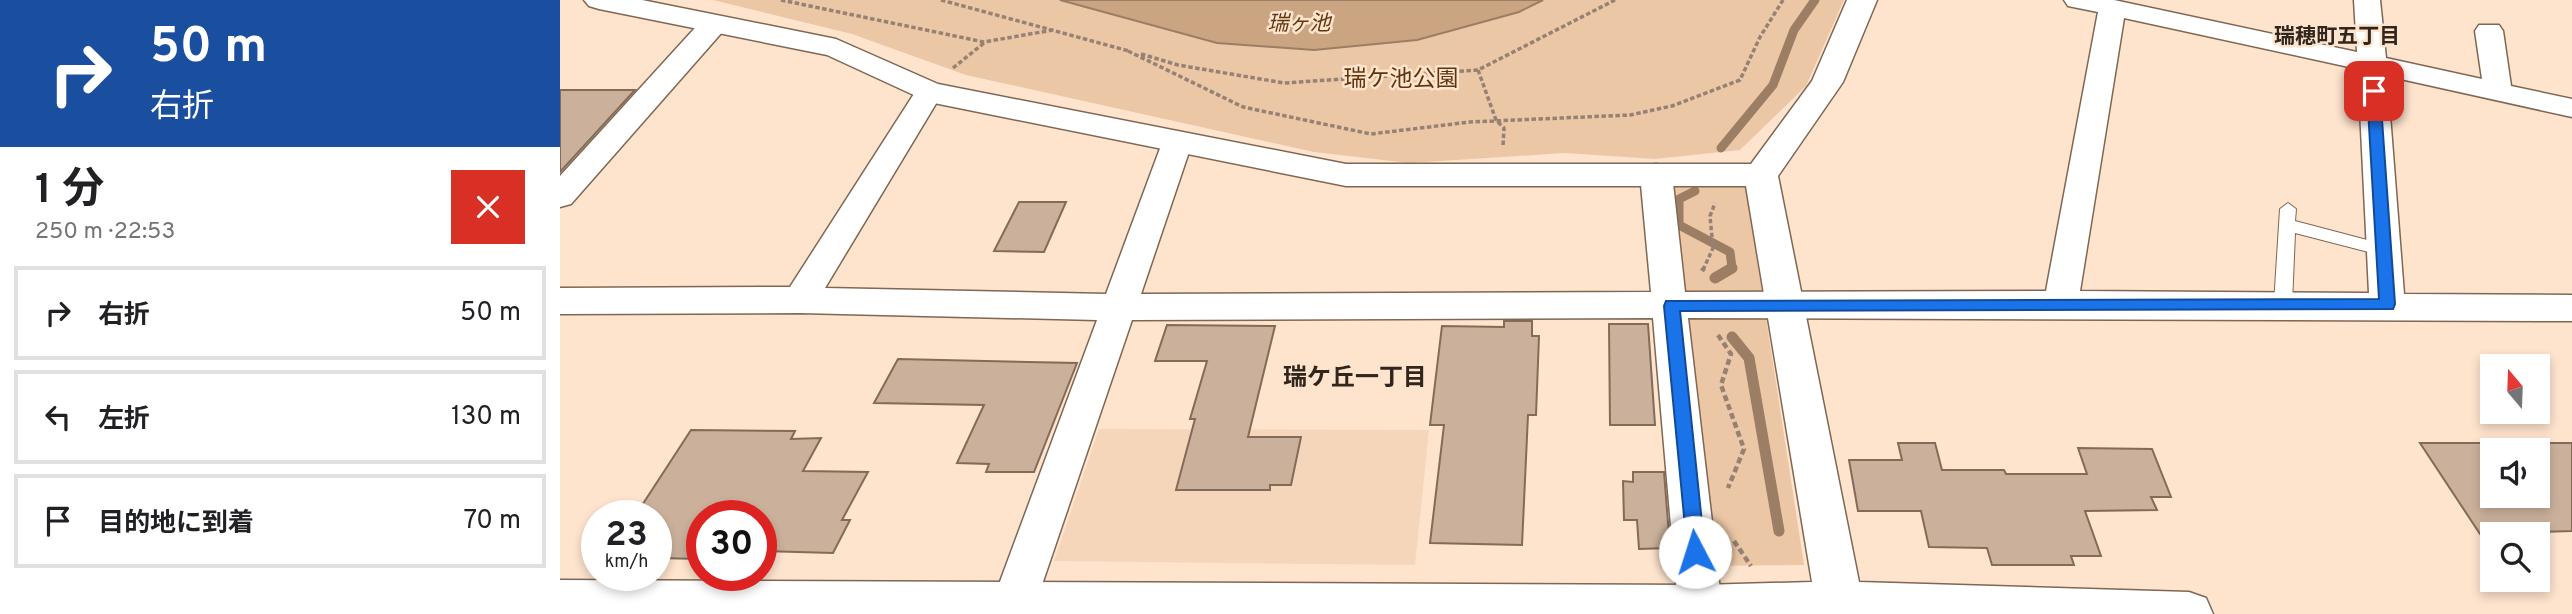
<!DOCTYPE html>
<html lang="ja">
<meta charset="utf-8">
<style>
:root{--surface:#fff;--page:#f6f6f6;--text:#202124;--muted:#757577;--line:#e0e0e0}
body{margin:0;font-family:Overpass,"Noto Sans JP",sans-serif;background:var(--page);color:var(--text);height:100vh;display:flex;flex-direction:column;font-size:26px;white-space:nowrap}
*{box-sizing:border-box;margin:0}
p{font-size:23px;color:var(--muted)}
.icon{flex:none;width:38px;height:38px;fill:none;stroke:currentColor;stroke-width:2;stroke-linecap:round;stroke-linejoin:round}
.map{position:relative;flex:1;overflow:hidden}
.details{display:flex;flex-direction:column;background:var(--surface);width:560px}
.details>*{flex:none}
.banner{background:#1a4fa0;color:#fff;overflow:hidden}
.needle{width:46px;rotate:341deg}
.controls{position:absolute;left:1920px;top:354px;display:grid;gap:14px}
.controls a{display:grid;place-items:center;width:70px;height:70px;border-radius:0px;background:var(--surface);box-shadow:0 4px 10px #0003;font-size:35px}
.speed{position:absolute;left:21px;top:500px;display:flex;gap:14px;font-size:35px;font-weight:700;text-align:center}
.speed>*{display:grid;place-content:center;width:91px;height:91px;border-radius:50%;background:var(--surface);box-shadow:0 4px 10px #0003;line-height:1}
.speed small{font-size:18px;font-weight:400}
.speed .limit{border:10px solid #d22;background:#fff;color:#111}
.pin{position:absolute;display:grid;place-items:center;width:60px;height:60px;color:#fff;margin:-30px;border-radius:14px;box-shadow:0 4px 10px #0006}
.me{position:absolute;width:77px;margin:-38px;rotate:355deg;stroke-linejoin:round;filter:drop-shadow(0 0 5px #0008)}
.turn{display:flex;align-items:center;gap:24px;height:147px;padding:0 35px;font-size:32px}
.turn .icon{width:91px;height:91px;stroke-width:2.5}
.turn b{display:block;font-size:49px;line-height:60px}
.round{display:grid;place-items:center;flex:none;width:74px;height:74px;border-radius:0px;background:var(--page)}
.head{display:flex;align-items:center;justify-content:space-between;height:119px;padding:0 35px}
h1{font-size:42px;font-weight:700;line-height:52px}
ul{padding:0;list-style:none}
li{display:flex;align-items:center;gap:21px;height:94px;margin:0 14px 10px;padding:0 21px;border:4px solid var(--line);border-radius:0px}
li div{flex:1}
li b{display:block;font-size:26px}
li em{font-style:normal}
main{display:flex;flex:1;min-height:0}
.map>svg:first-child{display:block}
.built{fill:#f6d6ba}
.green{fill:#ecc7a6}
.water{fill:#cba482;stroke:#9c7e64;stroke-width:2}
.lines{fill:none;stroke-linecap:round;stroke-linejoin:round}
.stream-far1{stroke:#9c7e64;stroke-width:9}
.stream{stroke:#9c7e64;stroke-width:11}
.building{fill:#cbb19b;stroke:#826b57;stroke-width:2;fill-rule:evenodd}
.lane-casing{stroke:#7e6753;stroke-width:2}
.street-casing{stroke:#7e6753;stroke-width:3}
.secondary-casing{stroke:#7e6753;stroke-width:3}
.path-far1{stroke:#958274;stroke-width:3.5;stroke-dasharray:4.5 2.5;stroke-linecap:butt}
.path{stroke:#958274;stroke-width:4.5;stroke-dasharray:6 3.5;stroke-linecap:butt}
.lane{fill:#fff;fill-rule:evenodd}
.street{fill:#fff;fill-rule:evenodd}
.secondary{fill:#fff;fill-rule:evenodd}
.route{fill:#1a73e8;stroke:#114b97;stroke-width:2}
.labels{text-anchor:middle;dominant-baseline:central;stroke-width:5;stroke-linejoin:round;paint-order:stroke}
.far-water-label{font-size:21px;font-style:italic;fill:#5f380f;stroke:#fee3cd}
.far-neighbourhood-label{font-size:21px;font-weight:bold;fill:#30261e;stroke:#fee3cd}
.park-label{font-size:23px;fill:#5d360d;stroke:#fee3cd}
.neighbourhood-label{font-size:24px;font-weight:bold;fill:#30261e;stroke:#fee3cd}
</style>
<main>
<section class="details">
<div class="banner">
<div class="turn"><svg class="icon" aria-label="right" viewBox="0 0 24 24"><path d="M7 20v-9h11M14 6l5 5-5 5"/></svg><div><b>50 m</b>右折</div></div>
</div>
<div class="head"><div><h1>1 分</h1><p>250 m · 22:53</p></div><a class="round" style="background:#d93025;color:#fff"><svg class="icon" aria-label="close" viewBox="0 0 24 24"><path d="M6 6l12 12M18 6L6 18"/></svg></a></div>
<ul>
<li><svg class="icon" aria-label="right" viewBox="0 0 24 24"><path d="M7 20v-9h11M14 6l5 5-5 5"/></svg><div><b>右折</b></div><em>50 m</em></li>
<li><svg class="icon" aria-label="left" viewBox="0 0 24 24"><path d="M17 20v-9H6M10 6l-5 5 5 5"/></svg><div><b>左折</b></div><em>130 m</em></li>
<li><svg class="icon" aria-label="arrive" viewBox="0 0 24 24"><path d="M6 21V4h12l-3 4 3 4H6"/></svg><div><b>目的地に到着</b></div><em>70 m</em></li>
</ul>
</section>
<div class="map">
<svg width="2012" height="614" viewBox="0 0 2012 614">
<rect width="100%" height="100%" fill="#fee3cd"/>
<path class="built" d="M539,429L869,430L855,565L494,561Z"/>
<path class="green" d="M153,0H1284L1246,86L1180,150L1095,159L1005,153L849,163L754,152L406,75L292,34Z
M1100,181H1185L1244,565L1139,566Z"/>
<path class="water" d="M500,0H983L959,12L857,40L754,50L657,43Z"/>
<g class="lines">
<path class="stream-far1" d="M1161,148L1213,85L1234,30L1255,0
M1135,191L1119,199V225L1170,252L1172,268L1169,270"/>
<path class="stream" d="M1155,278L1172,268
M1172,337L1189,358L1219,531"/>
</g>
<path class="building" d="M0,90H75L0,172Z
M459,202H506L484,252L434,251Z
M944,321H972V336H979L976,415H968L962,545L870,543L884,425H870L882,326L944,327Z
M1049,324H1088L1095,425H1050Z
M607,325L715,326L688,437H741L731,485H710V490H616L635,419H630L647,361H595Z
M338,359L517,363L474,472H426L429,464L397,463L424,405L314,403Z
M131,430L235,431L231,439L261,438L243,471L308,472L282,520H290L273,553L201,551V516H142V559L96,558V516H75Z
M1338,443H1375L1382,470H1444L1446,474H1527L1518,448L1592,449L1611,497H1591L1597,510L1525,511L1541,556H1511L1514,565H1432L1427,548L1369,547L1361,511H1298L1289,460H1342Z
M1860,443H2012V531L1920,534ZM1932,450H1978V495H1932Z
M1073,472H1104L1110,548L1079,549L1077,520H1064L1063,481L1073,482Z"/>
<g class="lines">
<g class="lane-casing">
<path id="lane" d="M1728,203L1736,209L1735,221L1830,246L1832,250L1824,256L1735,233L1732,304L1723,310L1717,309L1714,304L1720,209Z"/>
</g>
<g class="street-casing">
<path id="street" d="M1504,0H1554L1797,52L1794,0H1820L1826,58L1922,79L1915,31L1919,25H1939L1943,31L1951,86L2012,99V117L1827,76L1844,294L2012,295V321L1128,318L1162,607L1159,614H1121L1118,607L1093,318L572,320L472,614H428L537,320L240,313L0,314V288L230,287L359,86L369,83L379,86L383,92L265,288L546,294L602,143L606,136L617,133L628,136L632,143L581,294L1091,292L1080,174L1085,167L1096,164L1107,167L1112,174L1125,292L1486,291L1538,12L1508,6ZM1564,18L1798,69L1809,293L1520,291Z
M154,16L164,18L168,24L164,30L11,204L0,207V176L144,18Z"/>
</g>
<g class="secondary-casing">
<path id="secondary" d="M24,0H82L276,39L378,84L786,164H1191L1252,81L1287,0H1317L1283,82L1218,176L1299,582L1629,592L1646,598L1653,614H0V580L1140,585L1252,582L1186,186H786L369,102L267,55L39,9L29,6Z"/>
</g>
<path class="path-far1" d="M221,0L424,42L493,30
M381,0L569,51
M568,51L683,107L811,134L910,122L1070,115L1112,106L1180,80L1200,37L1223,0
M581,54L618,65L724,83L918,70L1055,0
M393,68L424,43
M918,70L936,120L944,128L943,146
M1143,270L1153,248L1150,216L1155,203"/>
<path class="path" d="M1142,271L1144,268
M1158,335L1171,354L1161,385L1184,449L1168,488
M1174,541L1191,566"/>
<use href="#lane" class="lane"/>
<use href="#street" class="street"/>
<use href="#secondary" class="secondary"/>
</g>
<path class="route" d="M1814,87L1820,91L1835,304L1833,309L1120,311L1145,552L1142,558L1135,561L1128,558L1104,306L1106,301L1819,299L1807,91Z"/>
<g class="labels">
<g class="far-water-label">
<text x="739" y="24">瑞ヶ池</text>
</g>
<g class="far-neighbourhood-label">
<text x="1777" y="37">瑞穂町五丁目</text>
</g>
<g class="park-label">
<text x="841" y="80">瑞ケ池公園</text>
</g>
<g class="neighbourhood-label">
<text x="795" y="379">瑞ケ丘一丁目</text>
</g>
</g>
</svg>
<div class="controls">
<a><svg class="needle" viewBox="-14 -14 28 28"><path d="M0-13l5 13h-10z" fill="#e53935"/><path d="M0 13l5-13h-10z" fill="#757577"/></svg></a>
<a><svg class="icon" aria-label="sound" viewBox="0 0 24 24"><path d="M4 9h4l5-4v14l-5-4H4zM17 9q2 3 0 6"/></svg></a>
<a><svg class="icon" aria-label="search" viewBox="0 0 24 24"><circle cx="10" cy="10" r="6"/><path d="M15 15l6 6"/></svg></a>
</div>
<div class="speed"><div>23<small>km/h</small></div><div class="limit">30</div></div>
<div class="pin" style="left:1814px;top:91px;background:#d93025"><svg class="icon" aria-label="arrive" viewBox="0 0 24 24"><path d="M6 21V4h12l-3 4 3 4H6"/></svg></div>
<svg class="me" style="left:1135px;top:552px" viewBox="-20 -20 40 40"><circle r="19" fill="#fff"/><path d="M0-13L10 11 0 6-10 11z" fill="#1a73e8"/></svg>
</div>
</main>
